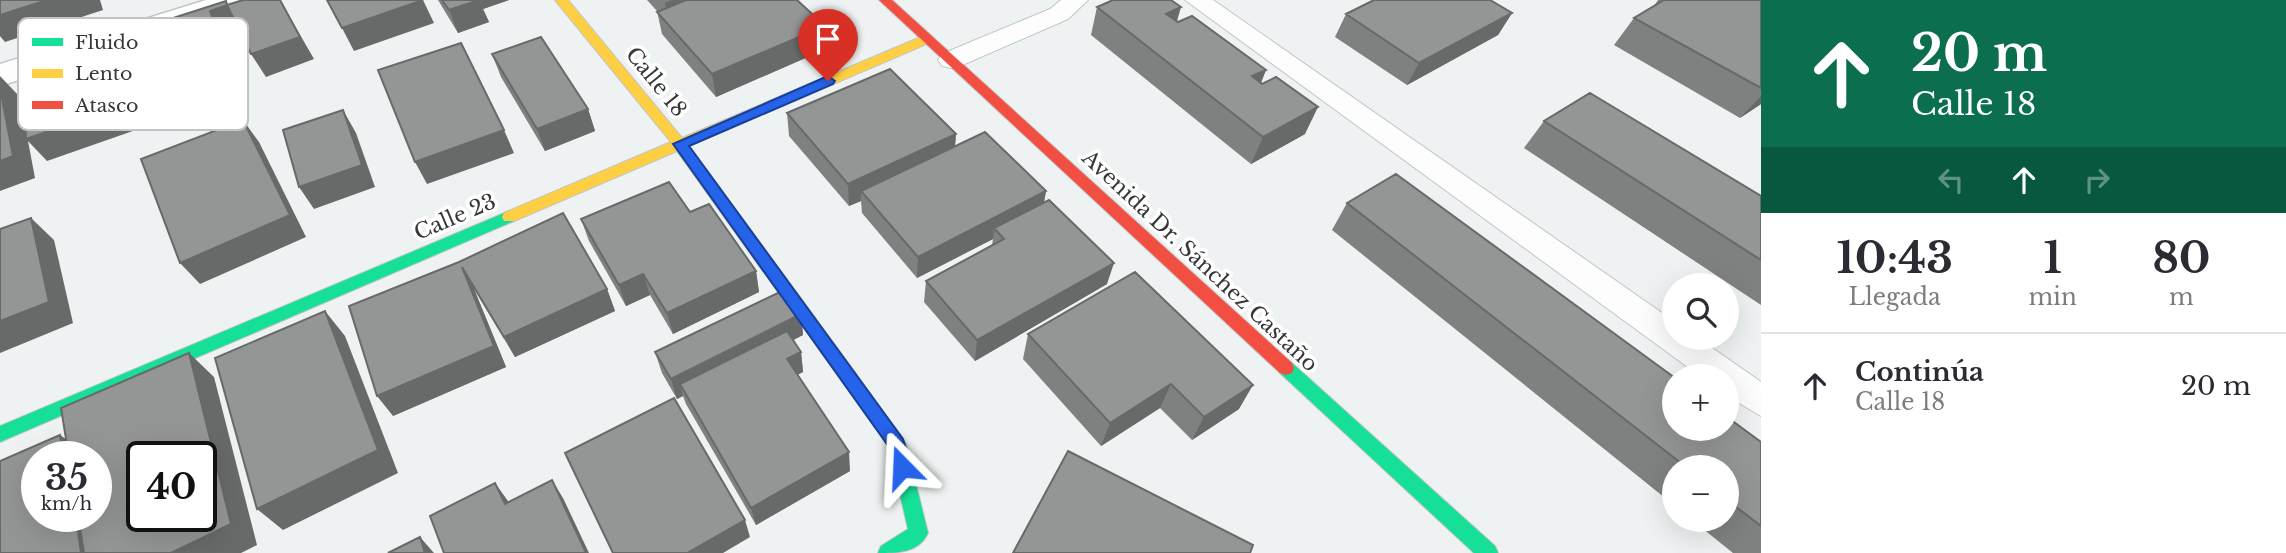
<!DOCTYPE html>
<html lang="es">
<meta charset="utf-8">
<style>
:root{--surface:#fff;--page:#f2f2f3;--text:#2b2b33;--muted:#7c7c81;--line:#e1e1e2}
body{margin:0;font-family:"Libre Baskerville",serif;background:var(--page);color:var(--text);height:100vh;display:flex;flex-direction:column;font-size:26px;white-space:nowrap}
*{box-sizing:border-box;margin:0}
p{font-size:23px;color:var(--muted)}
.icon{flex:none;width:38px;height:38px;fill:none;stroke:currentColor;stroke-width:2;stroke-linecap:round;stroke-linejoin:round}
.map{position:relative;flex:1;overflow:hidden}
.drawer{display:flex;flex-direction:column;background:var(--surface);width:525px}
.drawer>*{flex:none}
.hud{background:#0b6e4f;color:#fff;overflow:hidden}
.buttons{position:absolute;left:1662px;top:273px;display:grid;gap:14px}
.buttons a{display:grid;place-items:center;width:77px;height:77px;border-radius:50%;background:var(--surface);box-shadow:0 7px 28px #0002;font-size:35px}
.speed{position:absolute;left:21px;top:441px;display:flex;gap:14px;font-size:35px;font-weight:700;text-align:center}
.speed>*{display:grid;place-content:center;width:91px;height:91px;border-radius:50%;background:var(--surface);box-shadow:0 7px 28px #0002;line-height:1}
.speed small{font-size:18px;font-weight:400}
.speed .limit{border:4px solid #111;border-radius:10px;background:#fff;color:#111}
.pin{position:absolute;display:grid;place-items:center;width:60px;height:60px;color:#fff;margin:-72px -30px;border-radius:50% 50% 50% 0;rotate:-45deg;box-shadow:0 0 7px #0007}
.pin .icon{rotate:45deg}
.me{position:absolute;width:77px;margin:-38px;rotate:339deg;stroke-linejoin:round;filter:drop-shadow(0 0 5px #0008)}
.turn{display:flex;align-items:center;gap:24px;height:147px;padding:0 35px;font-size:32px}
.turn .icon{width:91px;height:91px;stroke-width:2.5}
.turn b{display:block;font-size:49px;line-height:60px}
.lanes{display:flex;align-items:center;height:66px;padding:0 35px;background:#0003;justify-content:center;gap:35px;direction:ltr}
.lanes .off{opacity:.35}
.eta{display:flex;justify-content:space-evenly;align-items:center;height:119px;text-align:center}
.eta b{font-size:42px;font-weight:700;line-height:49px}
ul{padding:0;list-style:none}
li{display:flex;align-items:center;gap:21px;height:105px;padding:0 35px;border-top:2px solid var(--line)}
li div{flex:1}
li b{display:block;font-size:26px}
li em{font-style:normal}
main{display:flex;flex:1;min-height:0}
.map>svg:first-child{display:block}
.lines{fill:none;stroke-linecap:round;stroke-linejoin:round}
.lane-casing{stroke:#c3c5c5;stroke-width:2}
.street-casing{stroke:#c3c5c5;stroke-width:3}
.fast-casing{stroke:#c3c5c5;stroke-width:2}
.slow-casing{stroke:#c3c5c5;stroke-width:2}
.jam-casing{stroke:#c3c5c5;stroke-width:2}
.lane{fill:#fdfdfd;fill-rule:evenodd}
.street{fill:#fdfdfd;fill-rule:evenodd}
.fast{fill:#16e098;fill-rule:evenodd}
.slow{fill:#ffcf43;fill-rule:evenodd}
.jam{fill:#f24e42;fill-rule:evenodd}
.wall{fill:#7f8181}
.shaded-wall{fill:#686969}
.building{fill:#949696;stroke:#686969;stroke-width:2;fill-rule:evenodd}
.route{fill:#2563eb;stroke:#184099;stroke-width:2}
.labels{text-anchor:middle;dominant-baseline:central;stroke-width:7;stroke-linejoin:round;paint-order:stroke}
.street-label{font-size:21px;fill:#363738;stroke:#fff}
.key{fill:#fff;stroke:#c3c3c3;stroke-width:2}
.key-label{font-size:19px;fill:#363738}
</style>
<main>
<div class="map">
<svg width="1761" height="553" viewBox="0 0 1761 553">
<rect width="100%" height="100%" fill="#eff2f2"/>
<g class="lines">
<g class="lane-casing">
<path id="lane" d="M1061,0H1088L1068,19L960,66L951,68L942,66L938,60L942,54L1050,9Z
M1185,0H1213L1675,322V338H1698L1761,382V416L1727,396V376H1700Z"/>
</g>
<g class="street-casing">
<path id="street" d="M206,0H252L248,6L0,86V64Z"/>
</g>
<g class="fast-casing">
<path id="fast" d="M509,211L516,217L514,221L0,442V426Z
M1286,361L1292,363L1495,546L1498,553H1474L1280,373L1278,368L1280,363Z
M848,369L854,371L906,444L928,533C919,553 897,553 878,553L881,546L908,529L889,447L842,381L839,376L842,371Z"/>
</g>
<g class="slow-casing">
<path id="slow" d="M555,0H568L682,138L923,36H931V42L689,146L854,371L857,376L854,381L848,383L842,381L677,151L514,221H504L502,217L504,213L671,142Z"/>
</g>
<g class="jam-casing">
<path id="jam" d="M879,0H892L1292,363L1294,368L1292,373L1286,375L1280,373Z"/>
</g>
<use href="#lane" class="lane"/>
<use href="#street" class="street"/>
<use href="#fast" class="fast"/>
<use href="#slow" class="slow"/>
<use href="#jam" class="jam"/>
</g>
<path class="wall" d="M438,0H509L483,9L489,22L458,33Z
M647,0H797L826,49L716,97L662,34L657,11Z
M1658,0H1761V104L1740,118L1614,45L1634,18L1654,6Z
M1097,7L1177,21L1266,70L1261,83L1305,134L1251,164L1091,35Z
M1512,13L1498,35L1407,85L1335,37L1346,14Z
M492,54L588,109L595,131L545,151L501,77Z
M787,113L956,134L955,146L1046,191L1044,202L1107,284L975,361L924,302L926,281L992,245L993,239L917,278L862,213L861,201L849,206L789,136Z
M1544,121L1761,196V305L1524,148Z
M1347,203L1761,442V553H1733L1692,520H1727V467H1675V506L1332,230Z
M690,212L756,271L759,292L673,334L650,295L626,306L589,241L581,219Z
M459,262L607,289L615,311L515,357L474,289L506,367L393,416Z
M801,314L803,335L793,340L801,352L803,372L797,375L850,471L756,525L686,404L683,396L677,399L662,373L655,352Z
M1028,334L1239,409L1192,440L1160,408L1101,446L1023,359Z"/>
<path class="shaded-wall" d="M47,0H100L103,10L5,42L0,36V15Z
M280,0L314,59L266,77L251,54Z
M423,0L434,23L354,51L342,28Z
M476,0H509L483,9L489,22L458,33L449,10Z
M672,0H734L670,26L665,3Z
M226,1L240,24L242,28L225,34L248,91L171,118L154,95L210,11Z
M1181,7L1173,35L1166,14Z
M1512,13L1498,35L1407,85L1419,63Z
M114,26L131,49L150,125L47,161L28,141L35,178L0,191V76L18,95L27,138Z
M825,26L826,49L716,97L712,74Z
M1266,70L1255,97L1252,76Z
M1761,96V104L1740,118Z
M1318,107L1305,134L1251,164L1263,137Z
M588,109L595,131L545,151L537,129Z
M343,110L356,133L375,187L314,209L299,187Z
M243,120L259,142L306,237L200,284L180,263Z
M504,130L514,153L427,184L415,162Z
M956,134L954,156L861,191V201L849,206L848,184Z
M1046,191L1042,213L994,228L993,239L917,278L918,257Z
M31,218L54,240L73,323L0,353V321Z
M1114,263L1107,284L975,361L977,340Z
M462,267L474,289L506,367L393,416L377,396Z
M756,271L759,292L673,334L667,313Z
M643,274L650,295L626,306L619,285Z
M607,289L615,311L515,357L504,337Z
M325,311L345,336L398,473L283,530L257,509Z
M801,314L803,335L686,395L680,384L683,396L677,399L671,379Z
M801,352L803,372L789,379L787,359Z
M189,353L214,377L257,545L241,553H171Z
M1171,384L1160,408L1101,446L1110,423Z
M1253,385L1239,409L1192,440L1204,417Z
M60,435L87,454V457H63Z
M849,452L850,471L756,525L751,508Z
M552,480L563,498L589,553H586Z
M495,483L508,501L518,522L505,504Z
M76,516H96L106,553H81Z
M745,520L750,537L723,553H687Z
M420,537L434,553H425Z"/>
<path class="building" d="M0,0H47L0,15Z
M243,0H280L300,37L251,54L227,5L210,11L232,68L154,95L133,31L226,1L227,5Z
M327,0H423L342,28Z
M442,0H479L449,10Z
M686,0H797L825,26L712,74L657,12Z
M1113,0H1171L1181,7L1166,14L1178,22L1192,16L1266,70L1252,76L1262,84L1276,77L1318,107L1263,137L1097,7Z
M1374,0H1490L1512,13L1419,63L1346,14Z
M1664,0H1761V88L1634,18Z
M114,26L132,102L26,139L24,56Z
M541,37L588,109L537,129L492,54Z
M461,43L504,130L415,162L378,70Z
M890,69L956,134L848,184L787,113Z
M0,88L13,156L0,161Z
M1590,93L1761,196V260L1544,121Z
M343,110L362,165L299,187L283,130Z
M243,120L290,215L180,263L141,159Z
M985,132L1046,191L918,257L861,191Z
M1396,174L1675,378V429H1727V417L1761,442V526L1727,500V467H1686L1347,203Z
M669,182L690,212L709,204L756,271L667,313L643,274L619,285L581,219Z
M1049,200L1114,263L977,340L926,281L1004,239L994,228Z
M563,213L607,289L504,337L462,267L494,346L377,396L349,306L459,262Z
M31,218L49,302L0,321V229Z
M1135,272L1253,385L1204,417L1171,384L1110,423L1028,334Z
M784,290L801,314L671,379L655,352Z
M325,311L378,450L257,509L215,358Z
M787,331L801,352L787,359L849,452L751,508L680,384Z
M189,353L231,524L171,553H84L78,516H96V457H69L61,408ZM142,457H201V516H142Z
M674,398L745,520L687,553H613L565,453Z
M60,435L63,457H37V516H76L81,553H0V461Z
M1068,451L1253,545L1250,553H1013Z
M552,480L586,553H444L430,516L495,483L505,504Z
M420,537L425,553H388Z"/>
<path class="route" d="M828,76L835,81L833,84L689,146L903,439L911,467L909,472L902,475L896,472L889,447L673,144Z"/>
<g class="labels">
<g class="street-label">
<text transform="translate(656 82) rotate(51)">Calle 18</text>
<text transform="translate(455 217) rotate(-23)">Calle 23</text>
<text transform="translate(1200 261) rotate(43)">Avenida Dr. Sánchez Castaño</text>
</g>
</g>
<rect x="18" y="18" width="230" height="112" rx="10" class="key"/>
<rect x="32" y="38" width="31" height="8" fill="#16e098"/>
<rect x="32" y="69" width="31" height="9" fill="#ffcf43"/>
<rect x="32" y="101" width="31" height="8" fill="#f24e42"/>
<g class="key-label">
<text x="75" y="49">Fluido</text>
<text x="75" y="80">Lento</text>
<text x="75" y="112">Atasco</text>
</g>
</svg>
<div class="buttons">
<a><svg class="icon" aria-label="search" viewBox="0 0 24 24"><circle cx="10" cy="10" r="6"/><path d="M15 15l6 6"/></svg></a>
<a>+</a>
<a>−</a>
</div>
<div class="speed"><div>35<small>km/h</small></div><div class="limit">40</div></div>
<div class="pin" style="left:828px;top:81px;background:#d93025"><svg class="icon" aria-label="arrive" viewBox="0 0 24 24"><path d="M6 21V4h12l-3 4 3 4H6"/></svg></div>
<svg class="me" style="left:902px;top:467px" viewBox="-20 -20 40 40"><path d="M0-17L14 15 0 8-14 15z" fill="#2563eb" stroke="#fff" stroke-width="4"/></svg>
</div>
<section class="drawer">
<div class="hud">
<div class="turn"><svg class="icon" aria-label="ahead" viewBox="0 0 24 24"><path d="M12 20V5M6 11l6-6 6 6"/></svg><div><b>20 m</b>Calle 18</div></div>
<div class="lanes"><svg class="icon off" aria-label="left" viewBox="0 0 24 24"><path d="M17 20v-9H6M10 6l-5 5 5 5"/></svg><svg class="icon" aria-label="ahead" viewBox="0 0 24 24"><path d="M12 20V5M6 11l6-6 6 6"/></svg><svg class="icon off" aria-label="right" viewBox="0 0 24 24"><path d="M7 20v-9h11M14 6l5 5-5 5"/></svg></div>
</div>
<div class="eta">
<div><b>10:43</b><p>Llegada</p></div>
<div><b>1</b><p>min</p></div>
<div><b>80</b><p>m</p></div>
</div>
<ul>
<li><svg class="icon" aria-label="ahead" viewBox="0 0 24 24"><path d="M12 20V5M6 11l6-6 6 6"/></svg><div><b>Continúa</b><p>Calle 18</p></div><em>20 m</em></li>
</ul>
</section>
</main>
